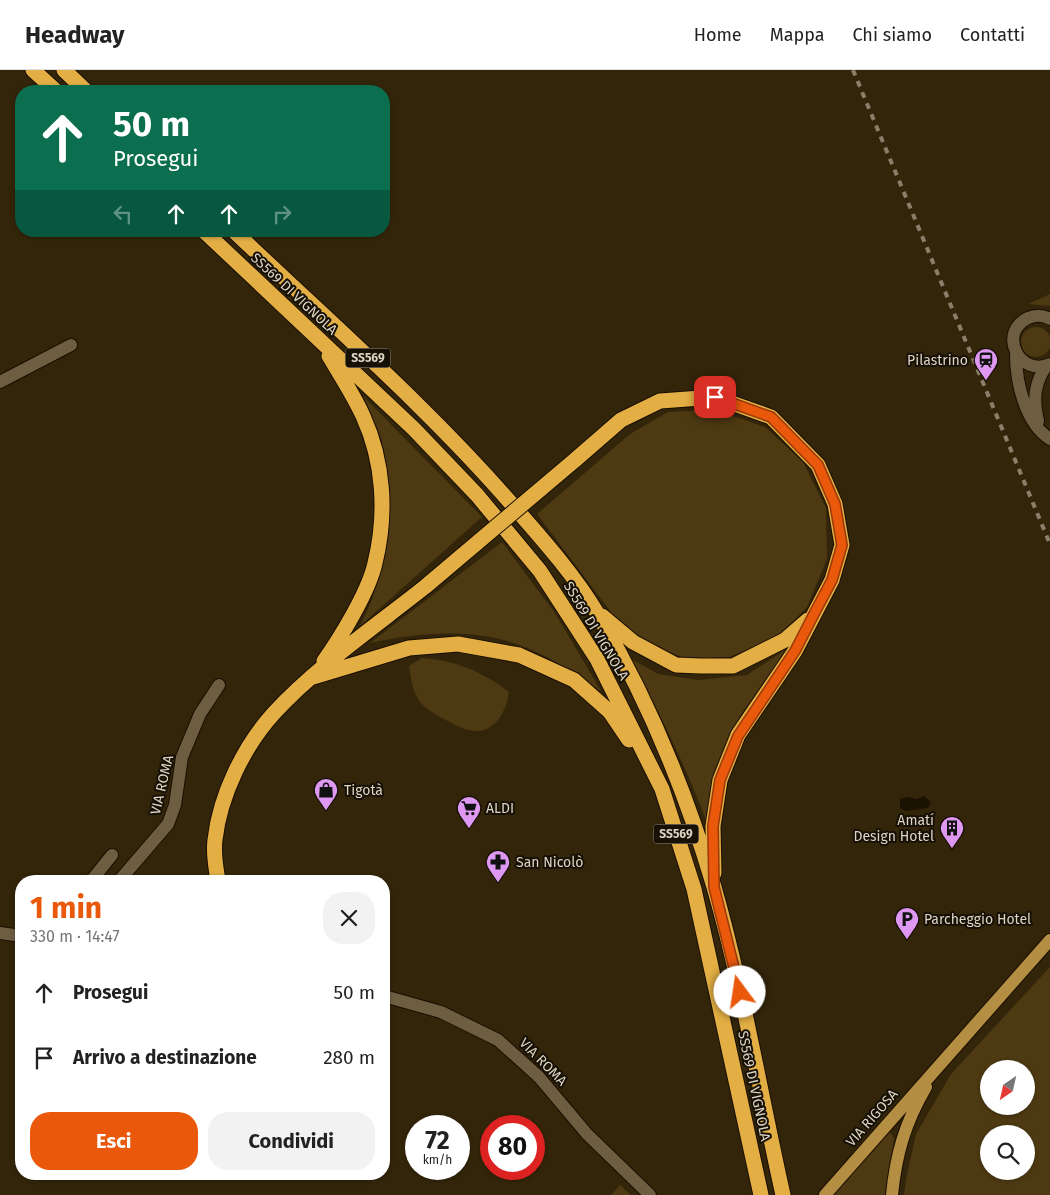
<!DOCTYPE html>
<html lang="it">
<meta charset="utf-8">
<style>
:root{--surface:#fff;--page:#f2f2f2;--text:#222;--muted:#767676;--line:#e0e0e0;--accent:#ea580c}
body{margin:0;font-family:"Fira Sans",sans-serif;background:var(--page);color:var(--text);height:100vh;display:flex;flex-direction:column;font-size:19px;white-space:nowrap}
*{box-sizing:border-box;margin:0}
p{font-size:16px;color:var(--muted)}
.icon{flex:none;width:28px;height:28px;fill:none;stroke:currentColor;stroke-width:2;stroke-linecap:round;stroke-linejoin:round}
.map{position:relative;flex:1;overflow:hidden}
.sheet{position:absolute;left:15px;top:805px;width:375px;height:305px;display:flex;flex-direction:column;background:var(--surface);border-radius:20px;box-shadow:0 1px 4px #0004}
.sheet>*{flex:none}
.guide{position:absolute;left:15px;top:15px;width:375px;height:152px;border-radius:20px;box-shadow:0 1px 4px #0004;background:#0b6e4f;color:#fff;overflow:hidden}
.needle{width:32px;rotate:214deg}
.tools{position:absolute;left:980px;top:990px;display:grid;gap:10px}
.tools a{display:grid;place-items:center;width:55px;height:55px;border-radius:50%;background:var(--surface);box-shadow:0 1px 4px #0004;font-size:25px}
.speed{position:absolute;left:405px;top:1045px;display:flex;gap:10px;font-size:25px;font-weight:700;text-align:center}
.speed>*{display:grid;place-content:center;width:65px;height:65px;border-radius:50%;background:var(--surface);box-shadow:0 1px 4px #0004;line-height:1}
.speed small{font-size:12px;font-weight:400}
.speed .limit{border:8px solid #d22;background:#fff;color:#111}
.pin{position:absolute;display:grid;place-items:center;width:42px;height:42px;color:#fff;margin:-21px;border-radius:10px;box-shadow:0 2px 8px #0006}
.me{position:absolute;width:55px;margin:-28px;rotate:346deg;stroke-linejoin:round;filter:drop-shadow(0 0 4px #0008)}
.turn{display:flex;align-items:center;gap:18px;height:105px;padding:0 15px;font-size:22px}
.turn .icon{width:65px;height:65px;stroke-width:2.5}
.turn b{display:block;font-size:35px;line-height:42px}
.lanes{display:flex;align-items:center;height:48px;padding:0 15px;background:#0003;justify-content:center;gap:25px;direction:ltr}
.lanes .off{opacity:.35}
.round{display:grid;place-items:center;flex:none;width:52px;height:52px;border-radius:20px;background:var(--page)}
.overview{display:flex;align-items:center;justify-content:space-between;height:85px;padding:0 15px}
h1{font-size:30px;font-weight:700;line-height:38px;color:var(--accent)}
.action{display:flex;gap:10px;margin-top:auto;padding:10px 15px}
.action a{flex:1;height:58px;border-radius:20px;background:var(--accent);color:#fff;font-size:20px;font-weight:700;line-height:58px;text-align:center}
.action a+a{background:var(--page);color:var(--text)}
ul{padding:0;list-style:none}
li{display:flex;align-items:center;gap:15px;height:65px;padding:0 15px}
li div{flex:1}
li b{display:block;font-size:19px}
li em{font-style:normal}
header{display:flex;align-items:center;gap:30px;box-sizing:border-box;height:70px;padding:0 25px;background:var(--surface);border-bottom:1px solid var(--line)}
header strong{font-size:24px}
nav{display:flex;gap:28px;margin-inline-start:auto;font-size:18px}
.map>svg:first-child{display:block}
.green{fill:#4d3912;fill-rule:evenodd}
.water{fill:#1c1202}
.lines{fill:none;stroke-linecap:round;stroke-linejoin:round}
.minor-casing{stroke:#1a0e00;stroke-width:14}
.major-casing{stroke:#1a0e00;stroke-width:14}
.highway-casing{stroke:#1a0e00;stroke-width:17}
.minor{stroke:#6d5e42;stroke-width:12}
.major{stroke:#b48f43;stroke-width:12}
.highway{stroke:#e3af44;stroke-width:15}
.rail{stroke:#8a7f6a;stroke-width:4;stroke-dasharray:6 6;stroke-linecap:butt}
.highway-bridge-casing{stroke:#1a0e00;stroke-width:17;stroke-linecap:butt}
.highway-bridge{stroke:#e3af44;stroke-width:15}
.route-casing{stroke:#983908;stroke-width:12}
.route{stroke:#ea580c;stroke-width:9}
.labels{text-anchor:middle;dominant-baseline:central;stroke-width:4;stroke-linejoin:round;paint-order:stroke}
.shield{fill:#161005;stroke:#a1998b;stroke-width:1}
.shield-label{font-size:12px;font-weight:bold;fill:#ddd4c5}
.street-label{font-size:14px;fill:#ddd4c5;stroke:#161005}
.poi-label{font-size:14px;fill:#ddd4c5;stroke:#161005;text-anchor:start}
</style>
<header>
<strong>Headway</strong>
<nav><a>Home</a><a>Mappa</a><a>Chi siamo</a><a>Contatti</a></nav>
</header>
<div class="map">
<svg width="1050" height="1125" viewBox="0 0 1050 1125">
<rect width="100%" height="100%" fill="#33250a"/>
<path class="green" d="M1050,224V236L1028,234Z
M1021 272a15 15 0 1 1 30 0a15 15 0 1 1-30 0Z
M363,326L482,447L360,556L372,530L387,478L389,423L382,370Z
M716,340L765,357L803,392L826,438L827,489L807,537L778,567L729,587L686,589L647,572L616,549L537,444L630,364L668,342Z
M502,472L555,543L601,621C574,603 545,583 514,573C468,558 416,563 370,573Z
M788,578L740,646L722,686L709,758C687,699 660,643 630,588L658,604L698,610L747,605Z
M422,588C454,590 484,602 509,622C507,639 496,663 474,661C463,660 452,653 442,648C435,644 425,638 420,632C412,620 411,610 409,596Z
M1050,897V1125H904L906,1109L916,1064L951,1004ZM989,999H1026V1036H989ZM989,1064H1026V1101H989Z
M890,1062L894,1068L887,1125H833L887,1063Z
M620,1115L631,1125H611Z"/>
<path class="water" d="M924,726L931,732L928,738L906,741L900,738V729L907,727L917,729Z"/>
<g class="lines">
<g class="minor-casing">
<path id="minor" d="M1050,249C1043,245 1035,245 1028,248C997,263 1020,308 1050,294
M1016,285C1016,312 1025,353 1050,369
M0,312L71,275
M1038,351C1033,330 1034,313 1047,295
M91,811L112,785
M119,811L168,754L175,735L182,687L200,644L219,615
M0,863L21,866
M384,926L441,942L498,970L539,1007L587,1064L650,1125"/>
</g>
<g class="major-casing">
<path id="major" d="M825,1125L1050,870
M892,1125C896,1084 905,1053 926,1017"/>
</g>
<g class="highway-casing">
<path id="highway" d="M33,0L56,21
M64,0L86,21
M204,161L414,359L477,425L540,501L597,589L662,719L694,819L761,1125
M234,161C329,252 430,339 516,439C544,471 575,506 597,543C648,629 686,722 714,817C743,918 760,1023 783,1125
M575,390L621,350L660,331L715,327L771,347L818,395L835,434L842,475L832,510L795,581L738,665L720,710L713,756L714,803
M602,546L633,572L676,595L701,596H733L785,570L808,550
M324,591C341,567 369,521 375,493C387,444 384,392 363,346C354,326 341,306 329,286
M313,607L409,578L458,574L519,585L574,610L610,642L629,670
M218,811C216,797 213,784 215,770C220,725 244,676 274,643C315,598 377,555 426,516"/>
</g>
<use href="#minor" class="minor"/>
<use href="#major" class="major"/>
<use href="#highway" class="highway"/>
<path class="rail" d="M853,0L1050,474"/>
<g class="highway-bridge-casing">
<path id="highway-bridge" d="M426,516L575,390"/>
</g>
<use href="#highway-bridge" class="highway-bridge"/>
</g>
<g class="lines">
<g class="route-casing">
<path id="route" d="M715,327L771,347L818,395L835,434L842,475L832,510L814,544L795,581L738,666L720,710L713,756L714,817L740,922"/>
</g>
<use href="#route" class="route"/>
</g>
<defs>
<g id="station-pin" transform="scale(1.25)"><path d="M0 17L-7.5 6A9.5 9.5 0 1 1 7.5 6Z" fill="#de98f2" stroke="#161005"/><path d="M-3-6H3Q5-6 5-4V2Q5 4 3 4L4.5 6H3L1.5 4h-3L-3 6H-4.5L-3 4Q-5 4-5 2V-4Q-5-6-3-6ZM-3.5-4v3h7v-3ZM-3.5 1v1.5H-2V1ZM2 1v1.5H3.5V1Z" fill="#111"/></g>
<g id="shop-pin" transform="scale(1.25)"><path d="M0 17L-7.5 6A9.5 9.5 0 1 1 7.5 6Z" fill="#de98f2" stroke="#161005"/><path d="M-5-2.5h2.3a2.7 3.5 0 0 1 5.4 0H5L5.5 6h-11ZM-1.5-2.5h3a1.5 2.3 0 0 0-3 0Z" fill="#111"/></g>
<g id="supermarket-pin" transform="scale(1.25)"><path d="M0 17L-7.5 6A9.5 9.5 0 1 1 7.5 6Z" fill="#de98f2" stroke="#161005"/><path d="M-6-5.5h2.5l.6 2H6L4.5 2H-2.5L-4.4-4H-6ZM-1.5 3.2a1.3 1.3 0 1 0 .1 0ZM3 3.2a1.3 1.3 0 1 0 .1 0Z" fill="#111"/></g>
<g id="building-pin" transform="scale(1.25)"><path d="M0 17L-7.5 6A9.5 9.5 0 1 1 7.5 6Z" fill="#de98f2" stroke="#161005"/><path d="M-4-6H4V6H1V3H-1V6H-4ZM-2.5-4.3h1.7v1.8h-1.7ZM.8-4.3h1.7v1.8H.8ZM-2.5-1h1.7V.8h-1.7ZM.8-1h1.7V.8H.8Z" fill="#111"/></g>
<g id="pharmacy-pin" transform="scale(1.25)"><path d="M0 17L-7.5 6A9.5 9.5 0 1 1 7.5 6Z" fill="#de98f2" stroke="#161005"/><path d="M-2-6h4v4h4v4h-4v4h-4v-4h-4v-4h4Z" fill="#111"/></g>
<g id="parking-pin" transform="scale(1.25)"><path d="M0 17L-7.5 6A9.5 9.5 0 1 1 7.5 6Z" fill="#de98f2" stroke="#161005"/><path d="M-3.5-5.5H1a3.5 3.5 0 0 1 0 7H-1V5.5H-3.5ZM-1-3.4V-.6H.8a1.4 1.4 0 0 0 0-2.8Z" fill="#111"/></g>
</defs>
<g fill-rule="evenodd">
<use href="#station-pin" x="986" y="290"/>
<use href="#shop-pin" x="326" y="720"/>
<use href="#supermarket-pin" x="469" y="738"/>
<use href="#building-pin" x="952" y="758"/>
<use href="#pharmacy-pin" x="498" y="792"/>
<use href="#parking-pin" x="907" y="849"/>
</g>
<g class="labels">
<g class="shield">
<rect x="345.5" y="278.5" width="45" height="19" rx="4"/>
<rect x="653.5" y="754.5" width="45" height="19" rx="4"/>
</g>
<g class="shield-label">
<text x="368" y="288">SS569</text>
<text x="676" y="764">SS569</text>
</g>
<g class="street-label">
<text transform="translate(294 224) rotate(43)">SS569 DI VIGNOLA</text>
<text transform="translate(596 561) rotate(59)">SS569 DI VIGNOLA</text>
<text transform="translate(162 715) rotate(-77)">VIA ROMA</text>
<text transform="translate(543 992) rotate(45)">VIA ROMA</text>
<text transform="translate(754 1016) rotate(78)">SS569 DI VIGNOLA</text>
<text transform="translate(872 1048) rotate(-49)">VIA RIGOSA</text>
</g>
<g class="poi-label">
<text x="968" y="290" text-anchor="end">Pilastrino</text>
<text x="344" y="720">Tigotà</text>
<text x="486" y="738">ALDI</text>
<text x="934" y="750" text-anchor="end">Amatí<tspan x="934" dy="16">Design Hotel</tspan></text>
<text x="516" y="792">San Nicolò</text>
<text x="924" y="849">Parcheggio Hotel</text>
</g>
</g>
</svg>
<div class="tools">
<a><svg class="needle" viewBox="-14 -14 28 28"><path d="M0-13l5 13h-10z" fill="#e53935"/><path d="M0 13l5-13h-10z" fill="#767676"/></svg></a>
<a><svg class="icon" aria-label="search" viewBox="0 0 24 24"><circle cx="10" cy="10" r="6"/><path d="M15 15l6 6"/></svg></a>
</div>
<div class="speed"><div>72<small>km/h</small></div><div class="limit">80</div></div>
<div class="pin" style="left:715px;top:327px;background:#d93025"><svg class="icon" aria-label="arrive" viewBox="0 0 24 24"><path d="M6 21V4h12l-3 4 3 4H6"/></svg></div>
<svg class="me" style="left:740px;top:922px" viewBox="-20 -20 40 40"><circle r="19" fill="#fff"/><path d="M0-13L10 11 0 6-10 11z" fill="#ea580c"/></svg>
<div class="guide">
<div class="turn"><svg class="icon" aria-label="ahead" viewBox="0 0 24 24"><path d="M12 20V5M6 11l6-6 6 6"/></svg><div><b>50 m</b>Prosegui</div></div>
<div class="lanes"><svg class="icon off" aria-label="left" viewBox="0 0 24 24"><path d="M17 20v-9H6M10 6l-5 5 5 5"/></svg><svg class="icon" aria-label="ahead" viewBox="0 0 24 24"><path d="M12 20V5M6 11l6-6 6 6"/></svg><svg class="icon" aria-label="ahead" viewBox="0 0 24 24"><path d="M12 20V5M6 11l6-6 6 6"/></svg><svg class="icon off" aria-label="right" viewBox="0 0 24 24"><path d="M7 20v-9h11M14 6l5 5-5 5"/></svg></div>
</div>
<section class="sheet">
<div class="overview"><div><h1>1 min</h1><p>330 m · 14:47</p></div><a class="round"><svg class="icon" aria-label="close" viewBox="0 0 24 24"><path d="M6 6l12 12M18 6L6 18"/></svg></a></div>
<ul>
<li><svg class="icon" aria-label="ahead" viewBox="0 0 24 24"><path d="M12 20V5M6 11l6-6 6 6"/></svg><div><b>Prosegui</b></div><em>50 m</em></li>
<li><svg class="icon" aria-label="arrive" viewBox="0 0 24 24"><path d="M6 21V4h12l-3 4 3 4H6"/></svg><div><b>Arrivo a destinazione</b></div><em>280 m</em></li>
</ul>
<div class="action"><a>Esci</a><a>Condividi</a></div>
</section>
</div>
